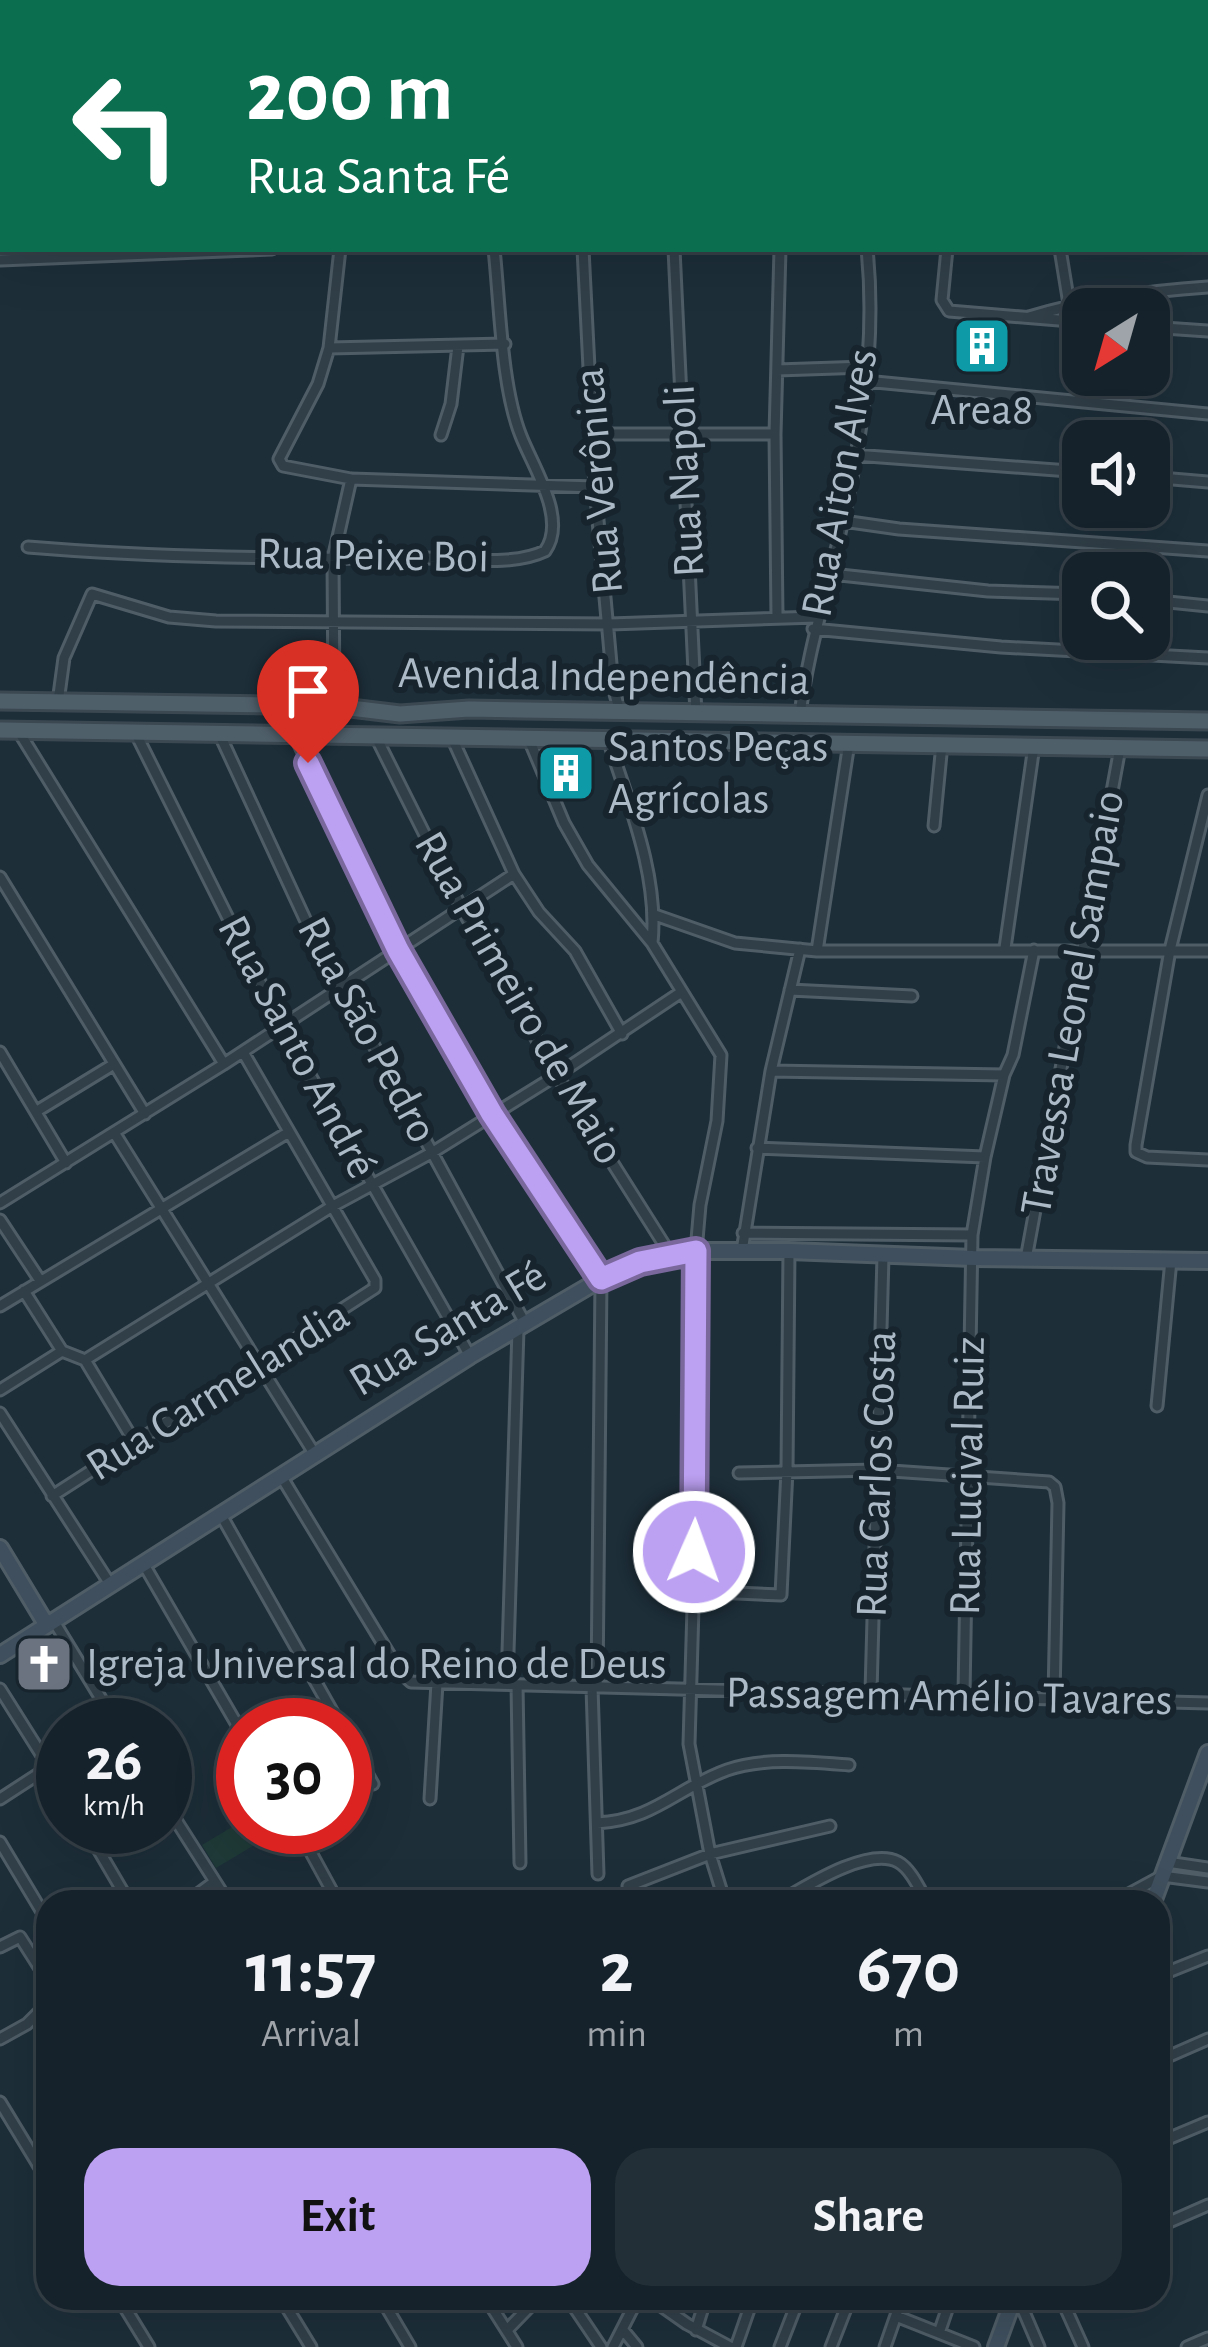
<!DOCTYPE html>
<meta charset="utf-8">
<style>
:root{--surface:#16222b;--page:#232f37;--text:#f1f3f6;--muted:#9ea4a9;--line:#353f47;--accent:#bca0f2}
body{margin:0;font-family:"Alegreya Sans",sans-serif;background:var(--page);color:var(--text);height:100vh;display:flex;flex-direction:column;font-size:45px;white-space:nowrap}
*{box-sizing:border-box;margin:0}
p{font-size:39px;color:var(--muted)}
.icon{flex:none;width:66px;height:66px;fill:none;stroke:currentColor;stroke-width:2;stroke-linecap:round;stroke-linejoin:round}
.map{position:relative;flex:1;overflow:hidden}
.drawer{position:absolute;left:36px;top:1890px;width:1134px;height:420px;display:flex;flex-direction:column;background:var(--surface);border-radius:36px;box-shadow:0 12px 48px #0002,0 0 0 3px var(--line)}
.drawer>*{flex:none}
.guide{position:absolute;left:0px;top:0px;width:1209px;height:252px;box-shadow:0 12px 48px #0002,0 0 0 3px var(--line);background:#0b6e4f;color:#fff;overflow:hidden}
.needle{width:78px;rotate:217deg}
.tools{position:absolute;left:1062px;top:288px;display:grid;gap:24px}
.tools a{display:grid;place-items:center;width:108px;height:108px;border-radius:24px;background:var(--surface);box-shadow:0 12px 48px #0002,0 0 0 3px var(--line);font-size:60px}
.speed{position:absolute;left:36px;top:1698px;display:flex;gap:24px;font-size:60px;font-weight:700;text-align:center}
.speed>*{display:grid;place-content:center;width:156px;height:156px;border-radius:50%;background:var(--surface);box-shadow:0 12px 48px #0002,0 0 0 3px var(--line);line-height:1}
.speed small{font-size:30px;font-weight:400}
.speed .limit{border:18px solid #d22;background:#fff;color:#111}
.pin{position:absolute;display:grid;place-items:center;width:102px;height:102px;color:#fff;margin:-123px -51px;border-radius:50% 50% 50% 0;rotate:-45deg;box-shadow:0 0 12px #0007}
.pin .icon{rotate:45deg}
.me{position:absolute;width:132px;margin:-66px;rotate:2deg;stroke-linejoin:round;filter:drop-shadow(0 0 9px #0008)}
.turn{display:flex;align-items:center;gap:42px;height:252px;padding:0 48px;font-size:54px}
.turn .icon{width:156px;height:156px;stroke-width:2.5}
.turn b{display:block;font-size:84px;line-height:102px}
.eta{display:flex;justify-content:space-evenly;align-items:center;height:204px;text-align:center}
.eta b{font-size:72px;font-weight:600;line-height:84px}
.button{display:flex;gap:24px;margin-top:auto;padding:24px 48px}
.button a{flex:1;height:138px;border-radius:36px;background:var(--accent);color:#111;font-size:48px;font-weight:600;line-height:138px;text-align:center}
.button a+a{background:var(--page);color:var(--text)}
.map>svg:first-child{display:block}
.green{fill:#1f3a38}
.lines{fill:none;stroke-linecap:round;stroke-linejoin:round}
.street-casing{stroke:#4f5d67;stroke-width:15}
.secondary-casing{stroke:#4f5d67;stroke-width:20}
.primary-casing{stroke:#3b4852;stroke-width:21}
.street{stroke:#313f49;stroke-width:9}
.secondary{stroke:#3f4f5d;stroke-width:14}
.primary{stroke:#4f5f6a;stroke-width:15}
.route-casing{stroke:#7a689d;stroke-width:30}
.route{stroke:#bca0f2;stroke-width:21}
.labels{text-anchor:middle;dominant-baseline:central;stroke-width:12;stroke-linejoin:round;paint-order:stroke}
.poi-label{font-size:45px;fill:#abbac6;stroke:#17242d;text-anchor:start}
.street-label{font-size:45px;fill:#abbac6;stroke:#17242d}
</style>
<div class="map">
<svg width="1208" height="2347" viewBox="0 0 1208 2347">
<rect width="100%" height="100%" fill="#1d2e39"/>
<path class="green" d="M242,1821L256,1844L216,1868L202,1845Z"/>
<g class="lines">
<g class="street-casing">
<path id="street" d="M125,0L137,3
M492,0L503,3
M748,0V3
M841,0L851,3
M1120,0L1124,3
M1192,0L1196,3
M19,3V0
M217,3L218,0
M452,3L453,0
M1206,10L1208,12
M1206,58L1208,59
M0,66H3
M0,164H3
M1206,199H1208
M1206,222L1208,236
M340,249L329,348L318,384L279,459L283,466L351,479L595,487
M583,249L595,487L613,686L620,713
M674,249L696,714
M947,249L942,300L949,311L1083,322
M1060,249L1070,310
M0,260L272,249
M1029,317C1088,299 1147,291 1208,287
M1149,327L1208,331
M329,348L505,344
M777,370L866,367
M865,381L1208,414
M593,434H775
M441,435L451,404L458,346
M854,455L1083,472
M1149,477L1208,482
M843,521L899,529L1208,551
M28,547C160,558 293,559 425,558C461,558 512,567 545,551C568,519 533,467 521,436C501,386 500,304 494,249
M831,574L988,591L1083,594
M1149,600L1208,606
M777,617L775,434L780,249
M813,629L1001,647L1208,658
M58,702L64,658L92,594L169,617L216,621L610,624L817,617
M334,706L333,559L351,479
M800,715C806,665 819,619 831,570C857,469 878,354 867,249
M218,731L305,919L526,1325
M19,732L224,1064
M135,732L282,1026L470,1356
M295,736L398,950L492,1113L601,1279L597,1687
M376,737L462,909L557,1075L670,1254
M528,737L564,823L588,865L652,943L721,1055L717,1121L700,1205L696,1251L697,1472L689,1744L710,1854L725,1902
M452,738L514,874L539,912L575,951L622,1034
M608,739C628,802 659,875 652,943
M1208,795L1170,950L1136,1145V1152L1147,1157L1208,1160
M934,826L942,744
M0,877L145,1114
M655,915L735,943L817,951H1208
M1005,948L1034,746
M817,951L849,743
M790,990L912,996
M0,1052L66,1163
M771,1071L1004,1075
M37,1111L114,1064
M115,1134L314,1453
M757,1148L985,1157
M0,1203L224,1064L514,874
M0,1220L39,1279
M743,1233L972,1235
M742,1251L771,1071L800,949
M1026,1259L1120,748
M24,1291L62,1351
M0,1306L289,1132
M85,1360L331,1207L433,1152L557,1075L680,993
M85,1360L135,1443
M0,1390L62,1351L85,1360
M1157,1406L1171,1260
M0,1413L110,1584
M739,1473L877,1470L1049,1482L1055,1487L1058,1503L1054,1697
M281,1476L400,1672L411,1682L1208,1703
M52,1496L375,1288V1280L243,1052
M221,1515L340,1725
M143,1563L243,1735
M693,1591L781,1595L787,1470L789,1251
M53,1620L117,1725
M507,1684L518,1329
M517,1685L520,1863
M592,1687L598,1874
M0,1689L63,1789
M871,1692L883,1256
M964,1694L972,1235L985,1157L1004,1075L1013,1055L1034,950
M345,1734L373,1784
M0,1799L63,1758
M430,1799L437,1683
M165,1803L228,1902
M597,1823C654,1820 677,1788 727,1770C763,1757 811,1762 849,1765
M85,1827L129,1902
M297,1827L338,1902
M0,1842L48,1922
M1167,1862L1208,1868
M628,1886L710,1854L830,1826
M338,1897L533,1902
M187,1902L214,1882
M779,1902C805,1887 868,1846 898,1862C911,1869 920,1890 927,1902
M1114,1902L1162,1876L1208,1882
M0,1947L20,1937L48,1981
M1158,1976L1208,1956
M0,2039L27,2024L48,2003
M1158,2061L1208,2039
M0,2102L48,2181
M1158,2143L1208,2122
M1158,2227L1208,2205
M119,2298L149,2347
M281,2298L311,2347
M381,2298L410,2347
M486,2298L517,2347
M568,2298L601,2347
M650,2298L687,2324L730,2347
M1018,2298L1039,2347
M1061,2298L1083,2347
M896,2316L974,2347
M507,2330L538,2298
M623,2330L637,2347
M696,2330L706,2298
M939,2333L951,2298
M613,2347L638,2298
M736,2347L753,2298
M780,2347L799,2298
M831,2347L850,2298
M885,2347L902,2298
M1187,2347L1208,2338"/>
</g>
<g class="secondary-casing">
<path id="secondary" d="M1068,3L1070,0
M1083,3L1085,0
M1206,139L1208,140
M0,1548L46,1624
M0,1655L470,1356L601,1279L640,1263L696,1251H789L973,1258L1208,1261
M1153,1902L1208,1753
M996,2347L1014,2298"/>
</g>
<g class="primary-casing">
<path id="primary" d="M0,701L334,706L400,714L469,709L1208,721
M0,730L1208,749"/>
</g>
<use href="#street" class="street"/>
<use href="#secondary" class="secondary"/>
<use href="#primary" class="primary"/>
</g>
<g class="lines">
<g class="route-casing">
<path id="route" d="M308,763L398,950L492,1114L601,1279L640,1262L696,1251L694,1552"/>
</g>
<use href="#route" class="route"/>
</g>
<defs>
<g id="building-square" transform="scale(3)"><rect x="-9" y="-9" width="18" height="18" rx="4" fill="#0f9aa8" stroke="#17242d"/><path d="M-4-6H4V6H1V3H-1V6H-4ZM-2.5-4.3h1.7v1.8h-1.7ZM.8-4.3h1.7v1.8H.8ZM-2.5-1h1.7V.8h-1.7ZM.8-1h1.7V.8H.8Z" fill="#fff"/></g>
<g id="church-square" transform="scale(3)"><rect x="-9" y="-9" width="18" height="18" rx="4" fill="#6b7280" stroke="#17242d"/><path d="M-1.2-6h2.4v3.5h3.3v2.4h-3.3V6h-2.4V-.1h-3.3v-2.4h3.3Z" fill="#fff"/></g>
</defs>
<g fill-rule="evenodd">
<use href="#building-square" x="982" y="346"/>
<use href="#building-square" x="566" y="773"/>
<use href="#church-square" x="44" y="1664"/>
</g>
<g class="labels">
<g class="poi-label">
<text x="982" y="410" text-anchor="middle">Area8</text>
<text x="608" y="747">Santos Peças<tspan x="608" dy="52">Agrícolas</tspan></text>
<text x="86" y="1664">Igreja Universal do Reino de Deus</text>
</g>
<g class="street-label">
<text transform="translate(599 481) rotate(-95)">Rua Verônica</text>
<text transform="translate(685 481) rotate(-93)">Rua Napoli</text>
<text transform="translate(840 483) rotate(-80)">Rua Aiton Alves</text>
<text transform="translate(373 556) rotate(1)">Rua Peixe Boi</text>
<text transform="translate(604 677) rotate(1)">Avenida Independência</text>
<text transform="translate(519 998) rotate(60)">Rua Primeiro de Maio</text>
<text transform="translate(1073 1003) rotate(-80)">Travessa Leonel Sampaio</text>
<text transform="translate(367 1030) rotate(62)">Rua São Pedro</text>
<text transform="translate(297 1047) rotate(62)">Rua Santo André</text>
<text transform="translate(448 1329) rotate(-31)">Rua Santa Fé</text>
<text transform="translate(218 1391) rotate(-32)">Rua Carmelandia</text>
<text transform="translate(877 1474) rotate(-88)">Rua Carlos Costa</text>
<text transform="translate(968 1476) rotate(-89)">Rua Lucival Ruiz</text>
<text transform="translate(949 1697) rotate(1)">Passagem Amélio Tavares</text>
</g>
</g>
</svg>
<div class="tools">
<a><svg class="needle" viewBox="-14 -14 28 28"><path d="M0-13l5 13h-10z" fill="#e53935"/><path d="M0 13l5-13h-10z" fill="#9ea4a9"/></svg></a>
<a><svg class="icon" aria-label="sound" viewBox="0 0 24 24"><path d="M4 9h4l5-4v14l-5-4H4zM17 9q2 3 0 6"/></svg></a>
<a><svg class="icon" aria-label="search" viewBox="0 0 24 24"><circle cx="10" cy="10" r="6"/><path d="M15 15l6 6"/></svg></a>
</div>
<div class="speed"><div>26<small>km/h</small></div><div class="limit">30</div></div>
<div class="pin" style="left:308px;top:763px;background:#d93025"><svg class="icon" aria-label="arrive" viewBox="0 0 24 24"><path d="M6 21V4h12l-3 4 3 4H6"/></svg></div>
<svg class="me" style="left:694px;top:1552px" viewBox="-20 -20 40 40"><circle r="17" fill="#bca0f2" stroke="#fff" stroke-width="3"/><path d="M0-11L8 9 0 5-8 9z" fill="#fff"/></svg>
<div class="guide">
<div class="turn"><svg class="icon" aria-label="left" viewBox="0 0 24 24"><path d="M17 20v-9H6M10 6l-5 5 5 5"/></svg><div><b>200 m</b>Rua Santa Fé</div></div>
</div>
<section class="drawer">
<div class="eta">
<div><b>11:57</b><p>Arrival</p></div>
<div><b>2</b><p>min</p></div>
<div><b>670</b><p>m</p></div>
</div>
<div class="button"><a>Exit</a><a>Share</a></div>
</section>
</div>
